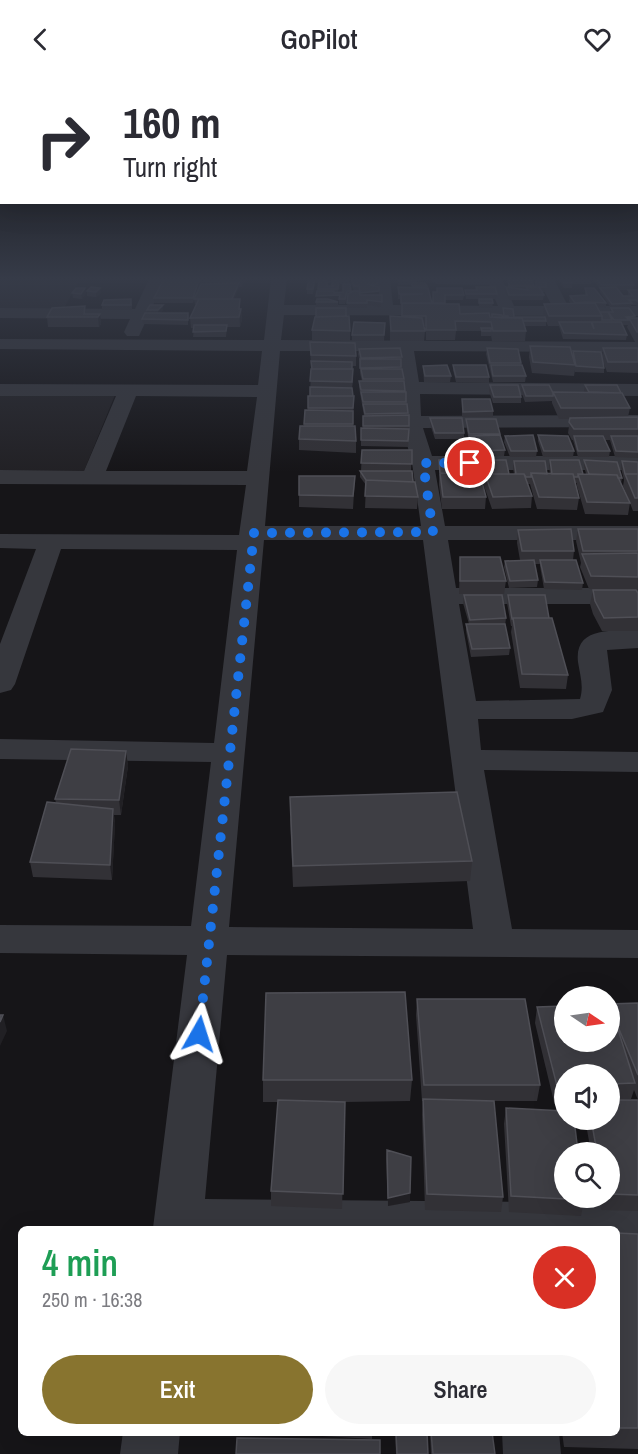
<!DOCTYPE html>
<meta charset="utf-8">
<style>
:root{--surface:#fff;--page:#f7f7f7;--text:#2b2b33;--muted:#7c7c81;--accent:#88742f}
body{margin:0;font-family:"Archivo Narrow",sans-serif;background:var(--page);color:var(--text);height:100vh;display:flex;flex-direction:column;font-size:22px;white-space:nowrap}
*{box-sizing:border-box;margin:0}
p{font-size:20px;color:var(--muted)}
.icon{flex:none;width:33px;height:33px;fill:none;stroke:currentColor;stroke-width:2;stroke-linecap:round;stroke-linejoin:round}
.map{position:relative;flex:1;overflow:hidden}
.side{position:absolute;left:18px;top:1148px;width:602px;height:210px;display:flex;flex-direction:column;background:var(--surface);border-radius:9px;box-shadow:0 6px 24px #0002}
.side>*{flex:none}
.banner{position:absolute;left:0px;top:0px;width:639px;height:126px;box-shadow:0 6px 24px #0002;background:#fff;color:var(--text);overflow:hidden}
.needle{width:39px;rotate:103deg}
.tools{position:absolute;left:554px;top:908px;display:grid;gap:12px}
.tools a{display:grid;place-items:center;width:66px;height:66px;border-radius:50%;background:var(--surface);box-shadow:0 6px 24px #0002;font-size:30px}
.pin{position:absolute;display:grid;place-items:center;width:51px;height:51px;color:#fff;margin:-26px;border:3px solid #fff;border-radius:50%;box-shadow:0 2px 6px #0007}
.me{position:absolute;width:66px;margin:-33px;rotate:6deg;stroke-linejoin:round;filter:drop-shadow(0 0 4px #0008)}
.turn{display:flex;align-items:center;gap:21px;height:126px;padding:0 24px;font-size:27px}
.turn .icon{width:78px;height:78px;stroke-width:2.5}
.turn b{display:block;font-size:42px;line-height:51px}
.round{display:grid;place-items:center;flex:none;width:63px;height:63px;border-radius:32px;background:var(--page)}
.overview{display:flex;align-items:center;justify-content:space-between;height:102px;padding:0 24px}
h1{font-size:36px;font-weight:600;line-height:45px;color:#1e9e55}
.button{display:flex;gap:12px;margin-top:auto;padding:12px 24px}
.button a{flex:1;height:69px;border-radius:36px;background:var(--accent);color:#fff;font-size:24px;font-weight:600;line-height:69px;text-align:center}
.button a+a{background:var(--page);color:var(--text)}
header{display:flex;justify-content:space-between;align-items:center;height:78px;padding:0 24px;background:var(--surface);font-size:27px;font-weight:600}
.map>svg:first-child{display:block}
.built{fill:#222125}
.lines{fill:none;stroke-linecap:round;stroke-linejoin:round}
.minor{fill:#36373d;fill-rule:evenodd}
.wall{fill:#323136;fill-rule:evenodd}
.shaded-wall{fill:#212024}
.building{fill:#3e3e44;stroke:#4f4f56;stroke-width:1.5}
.route{stroke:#1a73e8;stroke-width:10;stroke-dasharray:0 18}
</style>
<header><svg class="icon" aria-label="back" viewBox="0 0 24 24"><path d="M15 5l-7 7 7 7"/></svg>GoPilot<svg class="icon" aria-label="heart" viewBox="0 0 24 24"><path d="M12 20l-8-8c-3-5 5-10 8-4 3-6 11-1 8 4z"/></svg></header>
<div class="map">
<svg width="638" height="1376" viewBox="0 0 638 1376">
<rect width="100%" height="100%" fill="#161518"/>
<path class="built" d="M78,204L62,234L0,235V205Z
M0,316L115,317L82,398L0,397Z"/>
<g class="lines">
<path class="minor" d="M149,201H165L139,258H127L124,254L130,241L0,240V230L135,231Z
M271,201H287L284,227H376L374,201H390L393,227L498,228L489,207L436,206L428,201H502L514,228H552L538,201H554L568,228H638V238L284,237L281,262L638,264V274L414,273L419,304L638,306V318L420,316L421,338L638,337V349L423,350L432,378H638V392H435L445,448H638V462H448L456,510H638V526H459L476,623L580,621C584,608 580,597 578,584C574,548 613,553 638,552V570L607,572L612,612L603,634L572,641H478L481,672L638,674V694L484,692L512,851L638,852V880L227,877L205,1121L638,1125V1169H616V1150H153L187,877L0,875V847L191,848L211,684L0,681V661L214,665L237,472L61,471L15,606L11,612L0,615V566L36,471L0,470V456L239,457L246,407L0,406V392L84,393L116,318H0V306L258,307L262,273L0,271V261L264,262ZM280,273H396L400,310L401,344L412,385L421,448H265ZM136,318L257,319L247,393H106ZM264,462H423L473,851L229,849Z
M123,1354H180L178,1376H120Z
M502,1354H559L561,1376H503Z"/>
</g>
<path class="wall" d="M202,201H245L242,209H239L234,221L241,231L242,241L240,249H227L226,259H193L194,250H191L190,240L196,226H195L194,222L193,225H154V220Z
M315,201L313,216H307V211Z
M316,201H336L335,202H339L338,214H343V206H340V201H349V206H350L351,215L354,213L351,206V201H361V202L378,206L379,217H382L381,229L367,227V230H347L348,218L345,226H339V222H332L338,224V229H316V218L319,205H316ZM330,202H332V208H327V205H330Z
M397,201H424V203H417L416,205L427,208L431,226H433V214L464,217L463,222H445V226L460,236L492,239L502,237L503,230L514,239H544L543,236L544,226H571L569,223L570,218H585V210L606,225V230L597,229L600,234H610L611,230L600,214V212L596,205L594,204L592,201H630L634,207L633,212H618L623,218H629L628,217V212H638V230L636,227H631V230H624L635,238V240H638V264H635L627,249L628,247H623L627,257L626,262L563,261L559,248H548L546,243V248H525L526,253L525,263H492L491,257V258H481V253H456L455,262H426V248H423L425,253L424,263H390V238L402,239V230H401L400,221H398V209H411V207H398Z
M558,201H591V206H572V210H564Z
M508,202L534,208V209H536L546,204L545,214H542L544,217L543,222H509L505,214L506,209L508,210Z
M476,209L497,216L496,221H491L493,225L492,230H479V221H466L465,212H476Z
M100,210L101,215L96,219L87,218V213Z
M72,215H86L82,221L73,220Z
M132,226V232H102V227Z
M163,227V232L160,235H188V247L143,246L142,241L147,235V232Z
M86,236H100L101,246L99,249H48L47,239Z
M346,238L350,253V263L312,262V252Z
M385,245L384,263H352V257Z
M310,264L356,278V288H352L353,302L352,311L353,318H354L353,348L356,363V375L299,372V361L304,348L305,332H308V318H310L311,291Z
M530,268L572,278L573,273L602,277L603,270H638V295L607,294L604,286V295L575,294V292L574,298L532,295L529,279Z
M487,270L521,285V287L526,298L525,304H493L486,276Z
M359,271L402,279L401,291L404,301L406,326L408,337H409V351L408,369L361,368V350H363V338H364L359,309V303H362L360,295V285L358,276Z
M453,287L489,299V305L456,304L453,292Z
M423,288L451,298L450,304H424Z
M490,307L521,319V325H493L489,313Z
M522,307L553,315L585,314L584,313L585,307L621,315L630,330L628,339H638V380L615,379L610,362H605L610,373L609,379H578L573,362H572L568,355L570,341H559L552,325V323L525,324L521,313Z
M462,321L493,333V339H462Z
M430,340L464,355V361H435L430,346Z
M466,341L500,356L505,372L504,378L473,379L469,364L466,347Z
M538,357L574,373L573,379H543L538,363Z
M505,358L537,373L536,379H510L504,364Z
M362,372H412L411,393L418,419L417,431L365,430L366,407L360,399V393H361Z
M439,382L476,396L474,388L475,382L509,396H514L513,390L514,383L547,396H550L549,388L550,382L583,396H586L584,388V382L622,400L621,406L629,422L623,408L624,402L621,390L622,383L638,384V433H633L630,425L628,437L585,436L577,408V405H575L579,420L577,432L537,431L530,406H528L532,418L531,430L492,431L484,408V405H482L486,419L485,431H442L439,407Z
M299,398H355L353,431L299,429Z
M578,451H638V512L589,511L580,489L581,485L576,463Z
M518,452L574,473L573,482L583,505L582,512L544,511L540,488V486H535L538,502L537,509L509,510L504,489L505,483L520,482L517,465Z
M460,479L506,503L504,516H459Z
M593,512L638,515V553H602L593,536L590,526Z
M464,517L506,540L505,548L510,570L509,577L471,579L466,553V546H469L463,525Z
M508,517L549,540L568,597L566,611L520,610L511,554L512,548H511L507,525Z
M126,673L128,688L121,737H114L115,746L112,802L33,799L30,784L56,725L55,721Z
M290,740L472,783L470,803L293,809Z
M417,921L540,1007L537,1023H494L503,1119L501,1134L425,1132L422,1037L423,1023H422L416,937Z
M638,925V1133L601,1132L599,1119H609V1074H591L585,1041H609V996H564V1024H554L535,945L537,929ZM634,1012L638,1022H615L631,1021Z
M263,1002H412L410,1023L345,1024L342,1131L271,1128V1113L278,1024H263Z
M506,1030L584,1122L581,1138L509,1134L504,1046Z
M387,1072L410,1124L388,1128L386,1080Z
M616,1155L638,1156V1371L564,1369L562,1354H616Z
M306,1354H372V1361L306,1357Z
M395,1354H427L428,1376H396Z
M430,1354H492L495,1376H431Z"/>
<path class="shaded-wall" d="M202,201H205H203V204L198,210L193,225V220L198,205Z
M241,201H245L242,209Z
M239,205V210L232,227V222Z
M85,210L86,215L82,221L81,216Z
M100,210L101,215L96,219V214Z
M379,213V218L360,220V215Z
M340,217L339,222L316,223V218Z
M240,221V235L241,231L242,241L240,249L239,231Z
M163,227V232L158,238V232Z
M100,236L101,246L99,249L98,239Z
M126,673L128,688L121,737L119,722Z
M113,731L115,746L112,802L110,787Z
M3,937L7,953L0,968V944Z
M410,1115V1124L388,1128V1120Z"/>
<path class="building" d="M164,201H202L198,205L193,220H154Z
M309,201H315L313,211H307Z
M351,201H360V202L377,201L378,206H367L379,209V213L360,215L359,208H354Z
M398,201H417V202H398Z
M562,201H591H570L572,205H564Z
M597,201H630L634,207H601Z
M332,202H339L338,211H318L319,203H327V208H334L332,207Z
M508,202H532L534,208H509Z
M536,203L546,204V209H539L544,217H509L506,209L528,212L526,209H536Z
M239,205L232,221H194L201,206Z
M411,205H425L427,208H413Z
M343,206H350L351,213H347L345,221H339L340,217L316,218L317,213H334V215L343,214Z
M91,209L100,210L96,214L87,213Z
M398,209L428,210L432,225H401V217L423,216H399Z
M476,209H495L497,216H466L465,212H477Z
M616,209L623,218H633L628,212H638V224L636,222H629L632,225L612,226L600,210Z
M76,210H85L81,216L72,215Z
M437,210H462L464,217H445V225H433V214H437Z
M585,210H594L606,225L586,224L575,225L570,218L587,217Z
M353,213H359L360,217H382V224L367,222V225H347L348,216Z
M131,221V227H102L104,222Z
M199,221H240L239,231H241L239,239L190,240Z
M317,221H328L338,224H316Z
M479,221H492L493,225H479Z
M402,225L459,226L460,236L489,235L490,239L522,240L526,253H493L491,244L455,243L456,252H426V238H402Z
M595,225L602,238H549L544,226Z
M150,227H163L158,232H147Z
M85,228L84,236H100L98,239H47L52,230Z
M316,230H346V238L316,239Z
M503,230L513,231L514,239H545L546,243H523L522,240H509L508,238H504Z
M611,230H629L635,238L626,239L629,242H614L608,234H613Z
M600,234H608L612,242H602V238Z
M145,235H188V242L142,241Z
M492,236L502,237L503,240L492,239Z
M349,238L350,253L312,252L315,239Z
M390,238L422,240L425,253H391Z
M629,240H638V254H637Z
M354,244L385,245L384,257H352Z
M559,244H591L594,251L592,244H621L627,257L564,255Z
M194,247H227L226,253L193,254Z
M481,250H491V253H482Z
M310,264L355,265L356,278L311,277Z
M530,268L570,269L575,287L533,284Z
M400,270L402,279L361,280L359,271Z
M487,270L518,271L521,285H490Z
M603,270H638V284H608Z
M573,273L601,274L604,290L576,288Z
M360,281H401V289L360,290Z
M311,283L352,284V291H312Z
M447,287L451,298H425L423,288Z
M453,287H486L489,299H456Z
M491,287H522L526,298H493Z
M311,291H353L352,304L310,303Z
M361,291H402L404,301H363Z
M359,303H404L405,313L361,312Z
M490,307H518L521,319H494Z
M522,307H549L553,315V318H526Z
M585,307H617L621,315L589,314Z
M310,309L352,310L353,318H310Z
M361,314H406V324H363Z
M553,314L622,315L630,330H561Z
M308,318H354L353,330H308Z
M462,321H490L493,333L463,334Z
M363,326H407L408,335L365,336Z
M305,332L353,333V346H304Z
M409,337V348H363V338Z
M638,339V351H574L569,344L570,340Z
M430,340H462L464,355H435Z
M466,341H496L500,356H469Z
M300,348H355L356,363L299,361Z
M361,350L409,351L408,363L361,362Z
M500,357L505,372L474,373L469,358Z
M533,357L537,373H511L505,358Z
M538,357L568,358L574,373H544Z
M574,358H603L610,373H578Z
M611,358H638V374L616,373Z
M362,372H412V386L361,385Z
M439,382H470L474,396L440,395Z
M475,382H506L509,396H485V399H480V396H479Z
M550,382H579L583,396H578V399H574L573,396H552Z
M584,382L617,384L622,400H618L617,397L589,396Z
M514,383H545L547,396L531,395V399H526L524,396H516Z
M622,383L638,384V396H625Z
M360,393H412L413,404L366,402Z
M440,395L480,396L486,419H443Z
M531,395L573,396L579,420L539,419Z
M485,396H524L532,418L493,419Z
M578,396L617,397L630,425L587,424Z
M625,396H638V420H635Z
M299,398H355L353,418L299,417Z
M366,402L415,404L418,419L365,418Z
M571,451L574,473H522L518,452Z
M578,451H638V473H583Z
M638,475V499L591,498L582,476Z
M460,479H500L506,503H460Z
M534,482L538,502L510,503L505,483Z
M540,482H576L583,505L545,504Z
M593,512H636L638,515V539L604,540L595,523Z
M464,517H502L506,540L470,542Z
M508,517H545L549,540H513V541H512Z
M513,540H552L568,597L522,596Z
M466,546H505L510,570L472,571Z
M71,671L126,673L119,722L55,721Z
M457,714L472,783L293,788L290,719Z
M47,724L113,731L110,787L30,784Z
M405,914L412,1002H263L266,915Z
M417,921H525L540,1007H424Z
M638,925V997L614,939L635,1005L609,1006V996H564V1008H557L537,929L564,928V963H609V926Z
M0,937H3L0,944Z
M423,1021L494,1023L503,1119L427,1116Z
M278,1022L345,1024L343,1116L271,1113Z
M609,1022H638V1117L609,1116V1074H597L591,1041H609Z
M506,1030L564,1033V1041H574L578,1074H564V1119H584V1122L511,1118Z
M387,1072L411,1079L410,1115L388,1120Z
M616,1155L638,1156V1350H616Z
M396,1354H427L428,1376H397Z
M431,1354H492L495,1376H433Z
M237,1360L380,1362V1376H236Z"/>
<linearGradient id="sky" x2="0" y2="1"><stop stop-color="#0c0c0d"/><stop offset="0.51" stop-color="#363b48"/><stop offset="1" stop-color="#363b48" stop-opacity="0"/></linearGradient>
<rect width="638" height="394" fill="url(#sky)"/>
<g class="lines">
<path class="route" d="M199,956L254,455L433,454L423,385H470"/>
</g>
</svg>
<div class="tools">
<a><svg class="needle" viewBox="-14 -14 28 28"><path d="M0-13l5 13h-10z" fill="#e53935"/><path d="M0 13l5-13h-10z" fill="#7c7c81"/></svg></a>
<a><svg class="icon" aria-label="sound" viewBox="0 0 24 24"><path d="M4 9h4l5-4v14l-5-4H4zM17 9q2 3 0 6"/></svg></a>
<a><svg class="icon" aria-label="search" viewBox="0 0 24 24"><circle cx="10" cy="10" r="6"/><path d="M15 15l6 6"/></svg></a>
</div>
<div class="pin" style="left:470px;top:385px;background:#d93025"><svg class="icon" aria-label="arrive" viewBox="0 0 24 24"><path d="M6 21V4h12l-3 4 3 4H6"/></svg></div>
<svg class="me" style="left:199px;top:956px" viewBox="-20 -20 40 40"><path d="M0-17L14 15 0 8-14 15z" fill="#1a73e8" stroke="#fff" stroke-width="4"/></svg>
<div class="banner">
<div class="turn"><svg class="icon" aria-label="right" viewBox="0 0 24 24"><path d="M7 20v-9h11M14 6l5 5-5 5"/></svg><div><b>160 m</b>Turn right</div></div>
</div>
<section class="side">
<div class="overview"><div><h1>4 min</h1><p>250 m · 16:38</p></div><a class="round" style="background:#d93025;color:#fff"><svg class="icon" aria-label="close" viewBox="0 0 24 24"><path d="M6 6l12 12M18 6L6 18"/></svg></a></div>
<div class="button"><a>Exit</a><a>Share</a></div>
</section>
</div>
